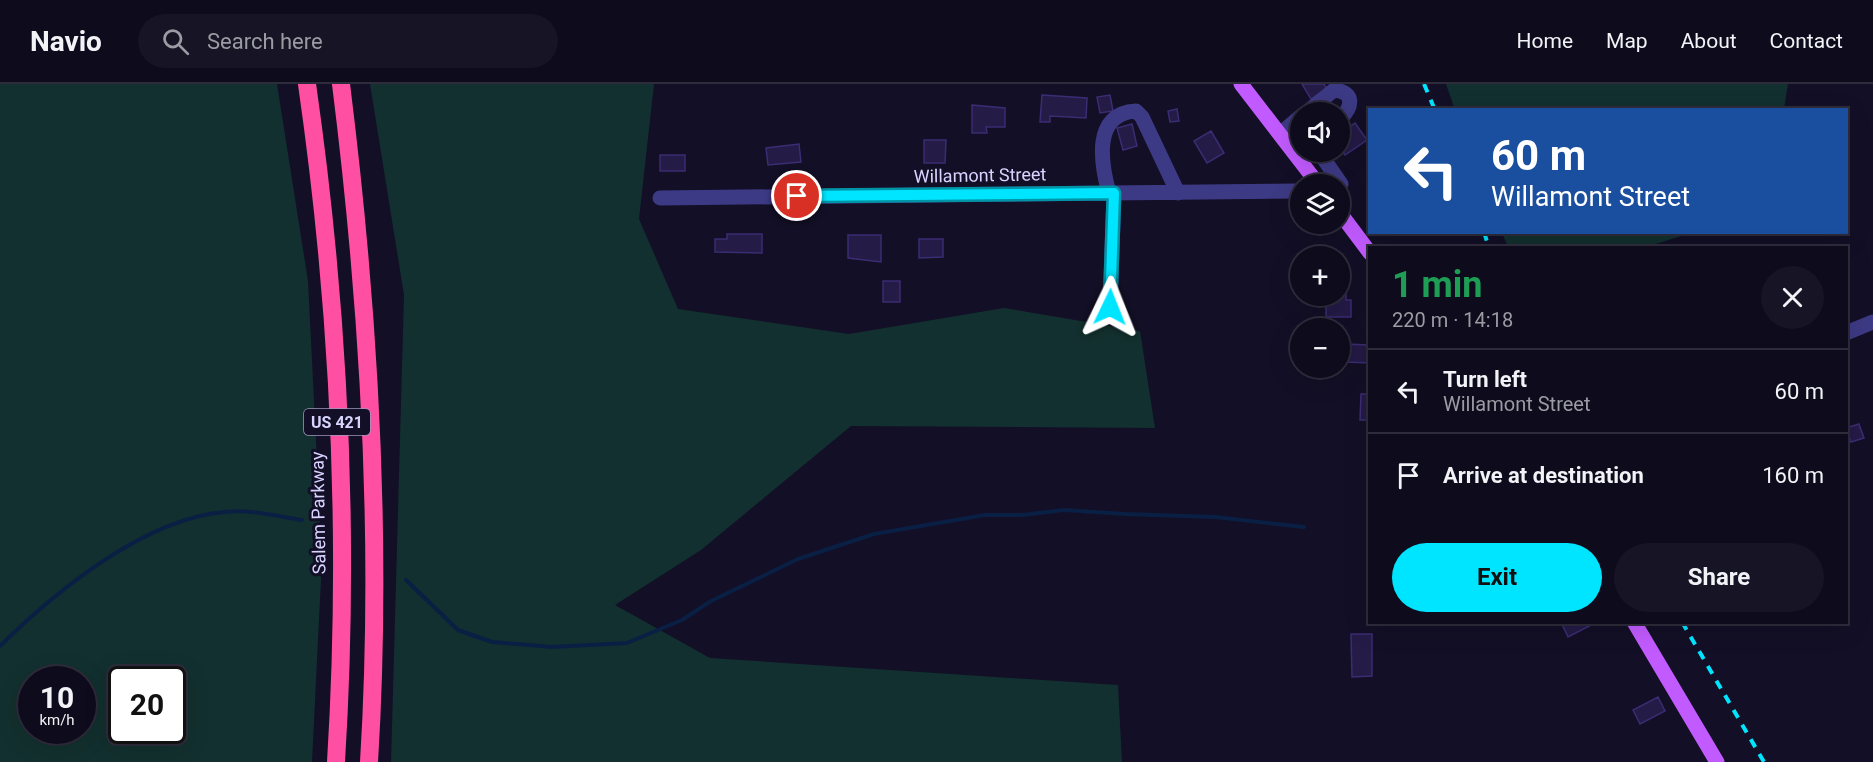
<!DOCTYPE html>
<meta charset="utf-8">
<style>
:root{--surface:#0e0b1c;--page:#171425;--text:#f1f3f6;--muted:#9b9ba3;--line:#2e2b3b;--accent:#00e5ff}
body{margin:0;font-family:Roboto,sans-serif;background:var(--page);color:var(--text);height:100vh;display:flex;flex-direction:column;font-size:22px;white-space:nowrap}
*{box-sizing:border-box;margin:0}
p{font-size:20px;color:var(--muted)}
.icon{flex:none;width:33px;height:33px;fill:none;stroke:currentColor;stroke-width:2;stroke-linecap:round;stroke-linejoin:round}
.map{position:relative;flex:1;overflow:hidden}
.details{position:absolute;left:1368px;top:162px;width:480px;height:378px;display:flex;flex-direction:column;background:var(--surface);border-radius:0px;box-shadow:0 6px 24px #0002,0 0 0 2px var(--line)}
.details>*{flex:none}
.banner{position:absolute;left:1368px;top:24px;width:480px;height:126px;border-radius:0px;box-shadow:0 6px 24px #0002,0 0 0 2px var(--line);background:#1a4fa0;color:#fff;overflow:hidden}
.tools{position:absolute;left:1290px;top:18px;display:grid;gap:12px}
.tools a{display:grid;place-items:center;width:60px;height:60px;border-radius:50%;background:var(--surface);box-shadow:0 6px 24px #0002,0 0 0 2px var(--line);font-size:30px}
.speed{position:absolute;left:18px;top:582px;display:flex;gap:12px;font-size:30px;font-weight:700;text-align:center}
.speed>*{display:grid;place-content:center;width:78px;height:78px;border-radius:50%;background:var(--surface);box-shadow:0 6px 24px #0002,0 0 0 2px var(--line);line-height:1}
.speed small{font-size:15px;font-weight:400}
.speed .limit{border:3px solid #111;border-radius:9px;background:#fff;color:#111}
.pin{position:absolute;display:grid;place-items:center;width:51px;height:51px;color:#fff;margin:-26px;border:3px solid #fff;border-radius:50%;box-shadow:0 2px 6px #0007}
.me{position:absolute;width:66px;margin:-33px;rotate:2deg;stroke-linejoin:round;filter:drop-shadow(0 0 4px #0008)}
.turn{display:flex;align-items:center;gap:21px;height:126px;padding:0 24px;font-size:27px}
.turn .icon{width:78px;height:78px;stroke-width:2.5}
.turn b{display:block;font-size:42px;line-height:51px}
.round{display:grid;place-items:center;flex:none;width:63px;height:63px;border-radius:32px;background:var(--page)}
.headline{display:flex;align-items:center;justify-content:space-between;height:102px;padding:0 24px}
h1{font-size:36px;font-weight:700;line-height:45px;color:#1e9e55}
.action{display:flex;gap:12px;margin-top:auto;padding:12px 24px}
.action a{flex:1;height:69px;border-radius:36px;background:var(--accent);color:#111;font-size:24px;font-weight:700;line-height:69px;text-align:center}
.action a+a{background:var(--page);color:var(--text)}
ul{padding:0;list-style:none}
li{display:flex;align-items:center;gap:18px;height:84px;padding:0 24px;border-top:2px solid var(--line)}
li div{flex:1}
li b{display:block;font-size:22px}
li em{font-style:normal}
header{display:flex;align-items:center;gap:36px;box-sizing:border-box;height:84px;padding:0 30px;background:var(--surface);border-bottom:2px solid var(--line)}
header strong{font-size:28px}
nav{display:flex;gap:33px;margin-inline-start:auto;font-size:21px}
.search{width:420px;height:54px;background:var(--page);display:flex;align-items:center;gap:15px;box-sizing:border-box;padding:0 21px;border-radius:33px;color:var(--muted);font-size:22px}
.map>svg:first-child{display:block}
.green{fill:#12302f;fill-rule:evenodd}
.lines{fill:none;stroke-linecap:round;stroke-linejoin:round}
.stream{stroke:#0a1f44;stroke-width:4}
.building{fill:#241b47;stroke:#3b2d73;stroke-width:1.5}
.minor{stroke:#3d3a85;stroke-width:15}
.major{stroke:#c25bff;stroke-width:15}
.highway{stroke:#ff4fa3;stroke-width:18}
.rail{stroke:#00e5ff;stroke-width:4;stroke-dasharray:9 8;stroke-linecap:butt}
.route-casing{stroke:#0095a6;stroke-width:15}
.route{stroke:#00e5ff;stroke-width:10}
.labels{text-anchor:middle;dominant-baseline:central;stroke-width:6;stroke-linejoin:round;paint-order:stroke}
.shield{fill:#130f26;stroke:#9e99be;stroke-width:1.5}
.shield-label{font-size:16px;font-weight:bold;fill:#d9d4ff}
.street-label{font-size:18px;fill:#d9d4ff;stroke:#130f26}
</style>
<header>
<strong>Navio</strong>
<div class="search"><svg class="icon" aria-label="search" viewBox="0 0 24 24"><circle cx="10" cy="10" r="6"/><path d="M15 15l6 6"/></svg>Search here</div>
<nav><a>Home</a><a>Map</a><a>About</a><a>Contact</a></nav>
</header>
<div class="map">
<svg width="1873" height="678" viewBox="0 0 1873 678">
<rect width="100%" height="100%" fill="#130f26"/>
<path class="green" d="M0,0H277L308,197L322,475L312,678H0ZM32,596H82V646H32ZM122,596H172V646H122Z
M370,0H654L639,135L678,225L849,250L1004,224L1140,247L1155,344L851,342L701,466L615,521L710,574L1118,601L1122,678H391L404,211Z
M1446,0H1788L1784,25L1455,26Z
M1502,149H1691L1646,163H1508Z"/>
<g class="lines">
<path class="stream" d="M406,496L458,546L492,558L552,563L627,559L682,536L711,517L798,475L874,450L985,431H1023L1064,426L1125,430L1215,433L1304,443
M0,562C55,508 144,435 224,428C250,425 276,432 302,436"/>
</g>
<path class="building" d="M1302,0H1324L1327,5L1311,15Z
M1042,11L1087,14L1086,34L1050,32V38H1040Z
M1110,11L1113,27L1100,29L1097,13Z
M972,21L1005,24V43H986L987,49H972Z
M1177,25L1179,37L1170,38L1168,27Z
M1355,39L1367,56L1345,71L1340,64V49Z
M1132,40L1137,62L1123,66L1117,44Z
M1211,47L1224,69L1207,79L1194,57Z
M924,56H946L945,79H924Z
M799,60L801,78L768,81L766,64Z
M660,71H685V87H660Z
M727,150H762V169L715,168V155H727Z
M848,151H881V178L848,174Z
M919,155H943V173L919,174Z
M883,197H900V218H883Z
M1340,197H1346V216H1351V233H1326V212H1340Z
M1345,260L1370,261V279L1345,278Z
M1361,310H1370V336H1360Z
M1859,340L1864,354L1851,358L1846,344Z
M1561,538H1597L1568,553Z
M1351,550H1372V592L1352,593Z
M1658,613L1665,627L1640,640L1633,626Z"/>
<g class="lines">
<path class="minor" d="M1307,28L1334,6C1356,8 1352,24 1340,35
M1280,50L1300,33
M1319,68L1341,100
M1109,109C1101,80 1092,29 1136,27L1142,33L1178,109
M660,114L1300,107
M1110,223L1114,109
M1846,249L1873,238"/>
<path class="major" d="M1241,0L1318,100
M1340,129L1370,169
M1634,538L1717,678"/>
<path class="highway" d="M307,0C339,223 350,453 336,678
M341,0C369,224 383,452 369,678"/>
<path class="rail" d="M1424,0L1435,26
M1484,148L1489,164
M1682,538L1764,678"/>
</g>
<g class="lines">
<g class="route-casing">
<path id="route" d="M797,112L1114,109L1110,223"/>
</g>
<use href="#route" class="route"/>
</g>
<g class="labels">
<rect class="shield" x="304" y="325" width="66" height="26" rx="4.5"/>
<g class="shield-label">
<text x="337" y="338">US 421</text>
</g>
<g class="street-label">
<text transform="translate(980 91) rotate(-1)">Willamont Street</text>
<text transform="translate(318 429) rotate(-91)">Salem Parkway</text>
</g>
</g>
</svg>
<div class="tools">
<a><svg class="icon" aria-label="sound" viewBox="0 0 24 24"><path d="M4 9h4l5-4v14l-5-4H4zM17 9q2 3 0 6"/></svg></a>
<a><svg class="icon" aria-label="layers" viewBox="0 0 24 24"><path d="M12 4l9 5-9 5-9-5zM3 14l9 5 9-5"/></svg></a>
<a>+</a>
<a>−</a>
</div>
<div class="speed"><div>10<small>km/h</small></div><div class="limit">20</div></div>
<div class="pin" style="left:797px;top:112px;background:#d93025"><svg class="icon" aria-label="arrive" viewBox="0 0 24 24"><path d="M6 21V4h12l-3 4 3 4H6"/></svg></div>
<svg class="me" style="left:1110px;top:223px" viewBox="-20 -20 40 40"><path d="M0-17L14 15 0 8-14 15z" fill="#00e5ff" stroke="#fff" stroke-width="4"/></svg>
<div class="banner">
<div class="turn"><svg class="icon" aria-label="left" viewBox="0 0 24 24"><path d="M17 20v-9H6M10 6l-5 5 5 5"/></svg><div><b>60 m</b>Willamont Street</div></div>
</div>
<section class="details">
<div class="headline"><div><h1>1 min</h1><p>220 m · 14:18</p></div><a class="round"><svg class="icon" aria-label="close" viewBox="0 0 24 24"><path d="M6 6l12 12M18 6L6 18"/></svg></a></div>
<ul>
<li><svg class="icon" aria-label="left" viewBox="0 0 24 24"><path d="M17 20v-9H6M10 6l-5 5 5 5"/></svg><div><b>Turn left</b><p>Willamont Street</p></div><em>60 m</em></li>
<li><svg class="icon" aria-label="arrive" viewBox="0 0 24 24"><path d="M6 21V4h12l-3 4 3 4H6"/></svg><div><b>Arrive at destination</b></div><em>160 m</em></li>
</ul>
<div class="action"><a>Exit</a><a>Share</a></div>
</section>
</div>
